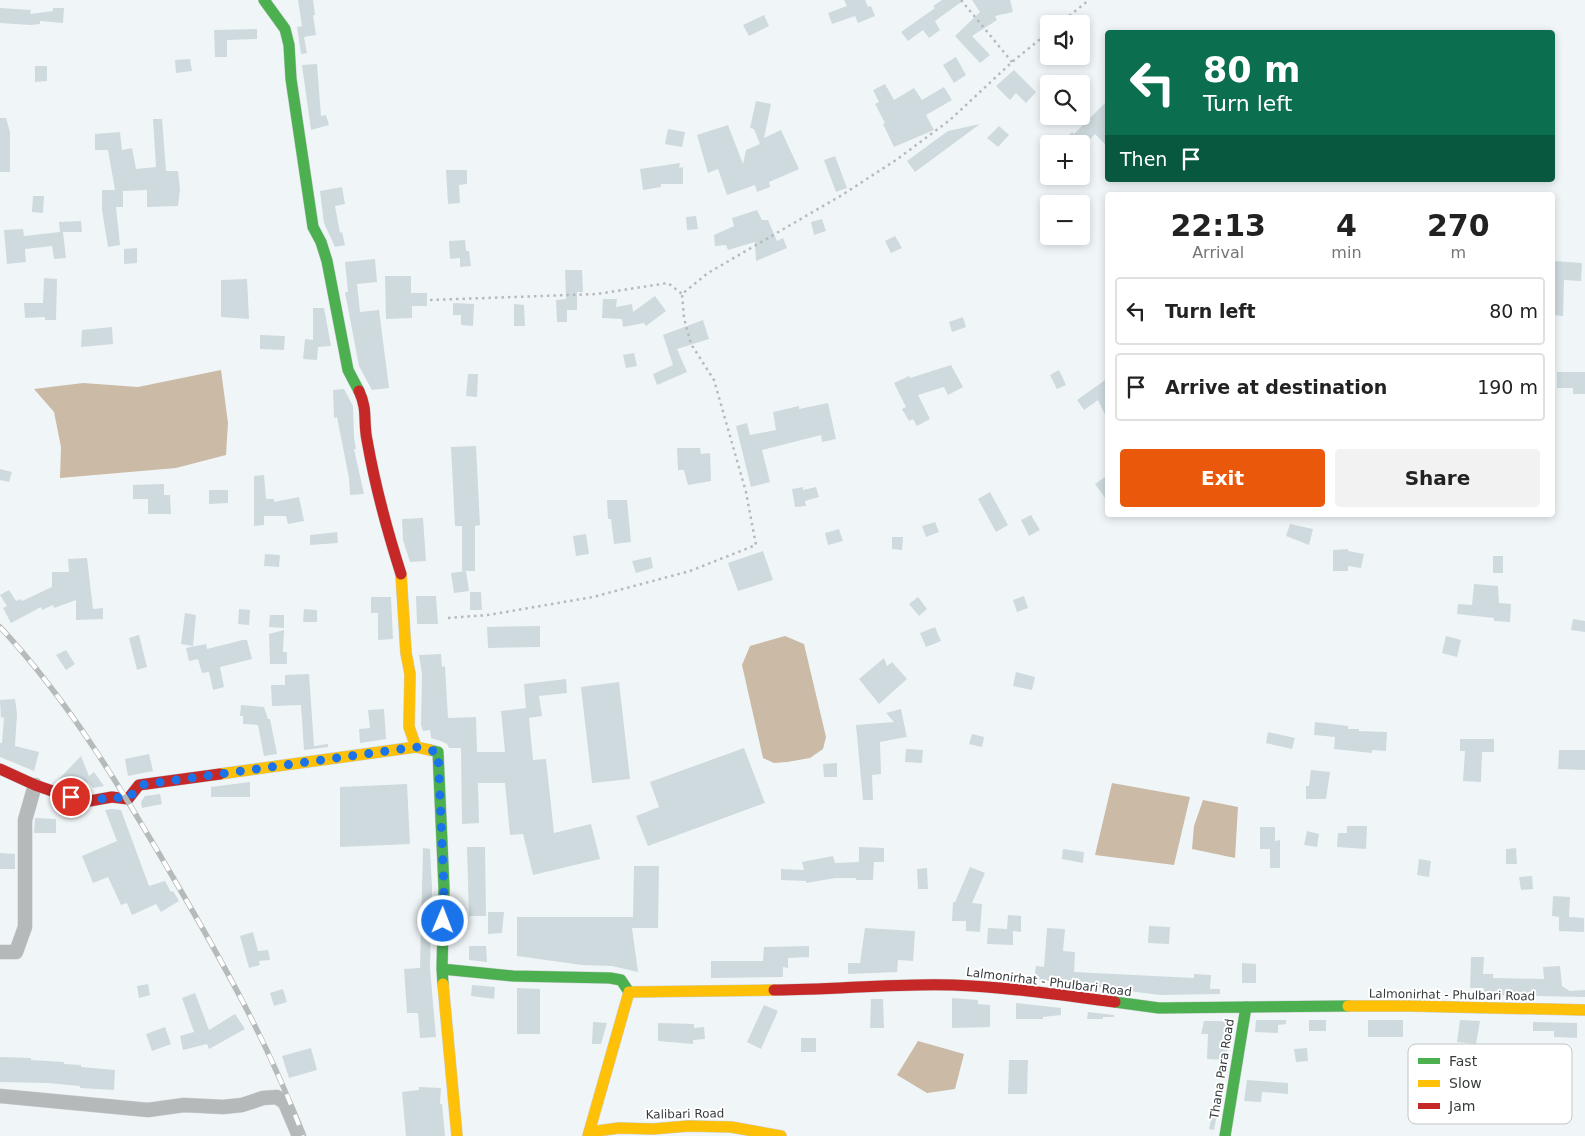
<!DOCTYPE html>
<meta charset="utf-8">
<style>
:root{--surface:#fff;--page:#f2f2f2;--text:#222;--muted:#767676;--line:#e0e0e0;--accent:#ea580c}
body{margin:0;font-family:"DejaVu Sans",sans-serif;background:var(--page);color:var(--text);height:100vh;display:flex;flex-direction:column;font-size:19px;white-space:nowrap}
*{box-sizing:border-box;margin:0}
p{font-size:16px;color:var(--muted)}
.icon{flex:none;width:28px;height:28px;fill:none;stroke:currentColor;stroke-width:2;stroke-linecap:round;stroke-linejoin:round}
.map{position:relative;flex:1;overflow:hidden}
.details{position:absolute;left:1105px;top:192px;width:450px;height:325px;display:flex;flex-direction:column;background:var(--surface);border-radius:5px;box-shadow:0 2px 8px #0003}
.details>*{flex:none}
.guide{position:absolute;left:1105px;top:30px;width:450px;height:152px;border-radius:5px;box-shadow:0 2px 8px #0003;background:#0b6e4f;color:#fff;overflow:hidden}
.buttons{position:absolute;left:1040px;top:15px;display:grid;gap:10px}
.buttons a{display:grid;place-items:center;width:50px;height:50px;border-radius:5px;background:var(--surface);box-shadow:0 2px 8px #0003;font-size:25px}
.pin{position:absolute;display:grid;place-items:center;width:42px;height:42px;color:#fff;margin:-21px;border:2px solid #fff;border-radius:50%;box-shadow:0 1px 5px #0007}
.me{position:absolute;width:55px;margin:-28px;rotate:1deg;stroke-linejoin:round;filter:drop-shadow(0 0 4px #0008)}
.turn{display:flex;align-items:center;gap:18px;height:105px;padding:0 15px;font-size:22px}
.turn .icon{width:65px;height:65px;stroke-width:2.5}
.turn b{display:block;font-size:35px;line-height:42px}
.then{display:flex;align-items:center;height:48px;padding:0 15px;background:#0003;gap:10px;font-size:19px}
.eta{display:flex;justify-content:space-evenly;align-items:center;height:85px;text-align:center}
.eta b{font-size:30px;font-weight:700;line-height:35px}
.action{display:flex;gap:10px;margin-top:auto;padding:10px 15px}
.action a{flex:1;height:58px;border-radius:5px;background:var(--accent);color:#fff;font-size:20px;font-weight:700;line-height:58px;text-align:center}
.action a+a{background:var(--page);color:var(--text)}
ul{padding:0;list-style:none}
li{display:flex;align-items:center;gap:15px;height:68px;margin:0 10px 8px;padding:0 5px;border:2px solid var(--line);border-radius:5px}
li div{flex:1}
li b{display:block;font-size:19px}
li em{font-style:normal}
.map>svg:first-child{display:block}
.water{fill:#cbbaa6}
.building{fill:#cedade}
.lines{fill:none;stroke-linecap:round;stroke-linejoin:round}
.street-casing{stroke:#ccd0d2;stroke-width:15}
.fast-casing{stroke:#ccd0d2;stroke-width:12}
.slow-casing{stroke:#ccd0d2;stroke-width:12}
.jam-casing{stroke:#ccd0d2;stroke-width:12}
.path{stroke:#b7babc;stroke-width:2.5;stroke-dasharray:2.5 4;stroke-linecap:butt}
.street{stroke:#b5b9ba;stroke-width:14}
.fast{stroke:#4caf50;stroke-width:11}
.slow{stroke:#ffc107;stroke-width:11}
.jam{stroke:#c62828;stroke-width:11}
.rail-casing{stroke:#b5baba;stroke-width:5.5}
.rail{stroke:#fff;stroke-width:4;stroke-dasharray:11;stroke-linecap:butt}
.route{stroke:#1a73e8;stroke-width:9;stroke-dasharray:0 16.2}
.labels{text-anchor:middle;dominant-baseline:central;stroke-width:4;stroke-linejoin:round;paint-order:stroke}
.street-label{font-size:12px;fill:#373b3d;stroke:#fff}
.key{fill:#fff;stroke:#c3c4c5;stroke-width:1}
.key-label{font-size:14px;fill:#373b3d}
</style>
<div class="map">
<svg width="1585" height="1136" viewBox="0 0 1585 1136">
<rect width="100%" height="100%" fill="#f0f6f8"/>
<path class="water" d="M221,370L228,423L226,455L176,468L60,478L61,447L54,412L34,389L83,383L138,387Z
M785,636L804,644L826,737L823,749L810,758L787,762L774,763L763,758L742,665L750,646Z
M1112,783L1190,797L1174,865L1095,855Z
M1203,800L1238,807L1235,858L1192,849L1194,826Z
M918,1041L964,1054L955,1089L927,1093L897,1075Z"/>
<path class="building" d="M298,0H313L315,15H313L316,35L304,37L307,53L301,54L297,27L302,26Z
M844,0H865L868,7L871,6L875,16L858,23L855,16L832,24L828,13L847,6Z
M942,0H964L935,21L940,30L929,38L923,30L908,41L901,32L935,8L933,6Z
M972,0H1010L1013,12L995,16L997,20L972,36L990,55L980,63L955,36L980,12Z
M0,8L31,10L30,14L53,11V8H64L63,23L40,21V24L31,25L0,23Z
M764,15L769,26L749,36L743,25Z
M257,29V39L227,40V57H215L214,30Z
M956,57L966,75L954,83L943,65Z
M190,59L192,71L176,73L175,60Z
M317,64L321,116L326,115L329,125L311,130L302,65Z
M35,66H47V81L35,82Z
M1014,70L1036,92L1026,103L1016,93L1010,100L996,86Z
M885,84L894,100L914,88L922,100L944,87L952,100L926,115L934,130L894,147L883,124L885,123L875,104L879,102L873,90Z
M1108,100V147L1095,134L1088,142L1086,140L1082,143L1083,144H1059L1072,132L1074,134Z
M756,101L771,104L764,138L781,130L799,169L769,182L770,187L757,192L755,185L727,195L718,169L708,173L697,135L728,125L743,164L746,150L760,144L754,129L750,128Z
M0,118H6L10,132V172H0Z
M153,119H162L166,171H178L180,190L178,206L147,207V190L123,191V207H116L120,245L108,247L102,210V190H115L108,150H95V134L120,132L122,150L132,148L136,169L156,167Z
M980,124L915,172L907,161L948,131Z
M999,126L1009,135L998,147L987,138Z
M668,129L685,132L682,147L665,144Z
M835,156L847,188L836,192L824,160Z
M680,163L679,168L683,167V184H661V187L643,190L640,169Z
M446,170H467V184L459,185L460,203L448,204Z
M342,187L345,204L335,206L340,233L342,232L345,245L335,247L324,223L320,191Z
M33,196H44L43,213L32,212Z
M757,210L762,220H768L777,241L783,238L787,248L756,261L755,242L728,250L726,245L715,246L714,235L734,226L732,218Z
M696,216L698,229L687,230L686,217Z
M822,219L826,231L814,235L811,222Z
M81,221L82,232H63L66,258L54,259L52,246L25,249L26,262L7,264L4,230L23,229L24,236L60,232L59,222Z
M895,236L902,248L891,253L885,241Z
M465,240L466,251H469L471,266L460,267V258L450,259L449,241Z
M137,248V263L124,264V249Z
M375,259L377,282L357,284L360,312L379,310L389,388L372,390L359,366L345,292H348L345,262Z
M1554,261L1582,263L1581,281L1564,280L1563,316L1552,315Z
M565,270H582L583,292H577V310H567V322H557L556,300L566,299Z
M385,276H411V293H427V306H412V318L386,319Z
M44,278L57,279L56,320H45V317L25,318L24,303H43Z
M247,279L249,319L221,317V280Z
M655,296L666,311L646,326L644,323L623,327L622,319L602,318L603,299H617L616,307L632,304L633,312Z
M453,303L474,304L473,326L461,325V315H453Z
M514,304L524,305L525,326H514Z
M313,308H324L331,346L318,347L317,360L303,359L305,339L313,340Z
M963,317L966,327L952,332L949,322Z
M703,320L709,339L677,349L687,372L657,385L653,374L673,365L663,335Z
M112,327L113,344L81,347L82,330Z
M260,335L285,336L284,350L260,349Z
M634,353L637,366L626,368L623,355Z
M951,365L963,387L948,395L944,387L918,395L930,419L917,426L913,419L909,421L902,409L906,407L894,383L909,376L910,378Z
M1059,370L1066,385L1057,389L1050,375Z
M1557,372H1585V394H1573V388H1557Z
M468,374H478L477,397L466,396Z
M1108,378V421L1098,400L1084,410L1077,400Z
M344,389L353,406L354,437L356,449H354L364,494L350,495L349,478L337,417L334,418L333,390Z
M828,403L836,439L822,442L821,435L762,450L770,482L751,487L736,426L747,423L750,435L776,430L773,412L799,406V409Z
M476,446L480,525L475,526V571H462V526H455L451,447Z
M677,448H700L701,454L710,453L711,481L688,485L684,470H678Z
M0,469L12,472L9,482L0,480Z
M264,475L266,499H274V502L299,497L304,521L288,524L286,516H264V525L254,526V476Z
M1108,475V502L1095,484Z
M164,484V495H170L171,514H148V499H133V485Z
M803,487V490L816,487L819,497L805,501L806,506L795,507L792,489Z
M209,490H228V503L209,504Z
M990,492L1008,525L996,532L978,499Z
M607,500H627L631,542L614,544L611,519H608Z
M1031,515L1040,530L1029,536L1021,520Z
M423,518L426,561L410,562L403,540L402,519Z
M935,522L939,532L926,537L922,526Z
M1290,524L1313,529L1309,545L1286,536Z
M839,529L843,541L828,545L825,533Z
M337,532L338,543L310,545V535Z
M586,534L589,554L576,556L573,536Z
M892,537H903L902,550L892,549Z
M1348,549V551L1364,554L1361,568L1348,566V571H1333V550Z
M763,551L773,580L738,591L728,563Z
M265,554L280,555L279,567L264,566Z
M1493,556H1503V573H1493Z
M651,557L653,568L636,573L632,561Z
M87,558L93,609L103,608V619L76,620V600L54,608L53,605L42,610L41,607L11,623L3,608L7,606L0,595L9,590L16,601L21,599L22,601L52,587V572H69L68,559Z
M466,571L469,591L454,593L451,573Z
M1474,584L1498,586L1499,603L1511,604L1510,622L1494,621V618L1457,614L1458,604L1472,605Z
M470,592H481L482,610H470Z
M416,596H436L438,624H417Z
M1024,596L1028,608L1017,612L1013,600Z
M371,597H391L393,639L378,640V613H371Z
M918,597L927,609L919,616L909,604Z
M239,609L250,610L249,625L238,624Z
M304,609L317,610V622H303Z
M185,613L196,615L193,646L181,644Z
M270,615H284V628L269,627Z
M1573,619L1585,621V632L1571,630Z
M540,626V647L488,648L487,627Z
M935,627L941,641L926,647L920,633Z
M284,630L283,652H287V664H270L269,634Z
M139,635L147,667L137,670L129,638Z
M1446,636L1461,640L1457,657L1442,653Z
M243,640H247L252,659L220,667L224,687L213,690L209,672L202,673L198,659L189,661L186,648L206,644L207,649Z
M66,650L75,664L66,670L56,655Z
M441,654L442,667L445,666L448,718L476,717L477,752H505L501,711L526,708L524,684L566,679L567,693L539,696L542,716L529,718L533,760L546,759L554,833L591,824L600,859L533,875L523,834L510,835L505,783H478L479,823L462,824L461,748H449L447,744L441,741L431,738L430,730L423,731L421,725L422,674L419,655Z
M884,658L887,666L892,662L907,679L879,704L859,679Z
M1016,672L1035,677L1032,690L1013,686Z
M309,674L314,746L328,744V747L304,750L301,705L272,706L271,685H285V675Z
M619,682L630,779L592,783L581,687Z
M15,699L17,714L15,746L39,752L34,771L0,757V743H2L4,717L1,718L0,700Z
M241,705L264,707L268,719H270L277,754L264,756L258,725L243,724V716H240Z
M384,709L386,739L360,743L359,729L370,728L368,710Z
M901,709L907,738L906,737L880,742L881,774L872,775L873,800H863L856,725L894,722L886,713Z
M1315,722L1348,726V729H1359V731L1387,732L1386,751L1372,750V753L1334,749L1335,737L1314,735Z
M1268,732L1295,738L1292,749L1266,743Z
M972,734L984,737L982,747L969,744Z
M1460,739H1494V752H1482L1481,782L1463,781L1465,751H1460Z
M744,748L765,803L648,846L636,816L659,807L650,782Z
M906,749L923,750L922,763L905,762Z
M1559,750H1585V770L1558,769Z
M149,754L153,771L128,776L125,759Z
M81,756L89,776L94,772L104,786L93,788L88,782L82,789L62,782L59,779Z
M837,763V777H824L823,764Z
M1311,770L1330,772L1326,799H1306V786H1309Z
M250,782V797H211V787Z
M407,784L410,844L340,847V787Z
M160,794L162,804L142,808L141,802L145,796Z
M112,809L121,810L149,886L165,881L171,892L173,891L179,901L161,912L156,904L132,915L127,903L121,905L108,877L93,883L82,856L117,841L105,810Z
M35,818L56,819V833H34Z
M1347,826H1367L1366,849L1337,847L1338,833H1347Z
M1260,827H1275V841L1280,840V868H1270V849H1260Z
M1307,831L1319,834L1317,847L1304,845Z
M467,847H485L486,916H469Z
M859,847L884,848V862H874L873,880H856V878H836L806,883V881L781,880V869L804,870L802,862L833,856L835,863L859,862Z
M423,848L430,849L432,888L430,969L436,1037L420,1038L418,1013H407L404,969L420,968Z
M1516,848L1517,864H1506V849Z
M1063,849L1084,852L1083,863L1062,859Z
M0,853L15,854V869H0Z
M1419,859L1431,861L1429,877L1417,875Z
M634,866H659L658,928H632L638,972L612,966L582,965L517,956V917H633Z
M970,867L985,873L972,903L982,904L980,932L966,931V921H952L953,902H955Z
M927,868L928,889H918L917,869Z
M1532,876L1533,889L1521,890L1519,877Z
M1553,896L1570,897L1569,917L1584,918V932L1559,931V917L1552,916Z
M488,912H504L502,933L488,934Z
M1008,915L1021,916V932L1013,931V945L987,944L988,928L1007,929Z
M1149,926L1170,927L1169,944L1148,943Z
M865,928L915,931L913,961L898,960L897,972L848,974V963H860Z
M1047,928L1065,929L1063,951L1075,952L1074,972L1194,978V974L1211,975L1210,989H1220V994L1160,995L1034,979L1036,966L1044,967Z
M253,932L258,951L268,950L270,960L259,961L260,965L249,968L240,936Z
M469,946H486L487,962L469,960Z
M809,946V957L788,958V968L783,967V977L711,978V961H763L764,947Z
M1471,957H1484L1483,974H1493V978L1544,979L1543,967L1560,966L1562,986L1570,991L1585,990V997L1484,995V988H1470Z
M1242,963L1256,964V983H1242Z
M148,984L150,995L139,998L137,986Z
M472,985L495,987L494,999L471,996Z
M517,988L540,989V1034H517Z
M283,989L287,1002L274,1006L270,993Z
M195,993L209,1030L235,1014L245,1029L209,1049L207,1044L183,1050L180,1036L194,1032L182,998Z
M952,998L978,1000V1004L990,1005V1027L952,1028Z
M871,999H883L884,1028H870Z
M1016,1003L1061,1008V1015L1043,1017V1019H1016Z
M764,1005L778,1011L761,1049L747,1042Z
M1088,1012L1114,1015V1017H1103V1019H1087Z
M1256,1020H1286V1024L1278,1025V1033L1255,1032Z
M1309,1020H1326V1031H1309Z
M1368,1020H1403V1037H1368Z
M1460,1020L1480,1021L1476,1044L1457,1042Z
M1204,1021H1232L1226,1060L1207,1059L1208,1034H1201Z
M593,1022L607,1023L601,1044H592Z
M1533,1022L1577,1023V1038L1554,1037V1031H1533Z
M658,1023L694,1024V1028L704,1027L705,1039L693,1040V1044L658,1041Z
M165,1027L171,1044L152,1051L146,1034Z
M801,1038H816V1052H801Z
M311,1048L317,1070L289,1078L282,1056Z
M1307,1048L1308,1061L1296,1062L1294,1049Z
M0,1057L31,1058V1060L64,1062V1064L81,1065V1067L115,1070L114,1090L80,1088V1086L48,1083L0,1082Z
M1009,1060H1028L1027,1094H1008Z
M1247,1080L1288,1083V1094L1262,1092L1261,1102L1244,1101Z
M419,1087L441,1088L440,1104H442L445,1136H406L402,1092L419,1090Z
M1215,1098L1220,1099L1214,1130L1209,1129Z"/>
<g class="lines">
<g class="street-casing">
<path id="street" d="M0,952H16L25,927V820L35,785
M0,1096L148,1110L184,1105L223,1107L242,1105L263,1098L277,1097L285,1103L299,1136"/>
</g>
<g class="fast-casing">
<path id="fast" d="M264,0L285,29L289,45L291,79L313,227L321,242L327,261L348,370L359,391
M430,750L438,752L444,888L442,969L443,984
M442,969L513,976L610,978L621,980L629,992
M1115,1002L1159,1008L1348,1006
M1225,1136L1246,1007"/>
</g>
<g class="slow-casing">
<path id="slow" d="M401,574L406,653L410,674L409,727L416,747
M220,774L416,747L430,750
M443,984L457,1136
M1348,1006H1410L1585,1010
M590,1132L619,1128L653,1129L688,1126L731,1127L781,1136
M588,1136L629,992L774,990"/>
</g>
<g class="jam-casing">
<path id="jam" d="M359,391C368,410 363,421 367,440C375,486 387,530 401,574
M0,769L35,785L84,802L112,797L128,799L139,785L220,774
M774,990C834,990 893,983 953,985C1007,987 1061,995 1115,1002"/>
</g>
<path class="path" d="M961,0L1012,62
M1059,24L1089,0
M430,300L597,294L668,283L682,294
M448,618L488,615L593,597L690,571L756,545L746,492L714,380L691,344L684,318L682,294L708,273L842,195L896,160L950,120L1012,62L1049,32"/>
<use href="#street" class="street"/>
<use href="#fast" class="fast"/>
<use href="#slow" class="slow"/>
<use href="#jam" class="jam"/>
<g class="rail-casing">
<path id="rail" d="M0,627C70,702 122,790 174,879C222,961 270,1046 303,1136"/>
</g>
<use href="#rail" class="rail"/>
</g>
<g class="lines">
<path class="route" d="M71,797L84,802L112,797L128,799L140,785L416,747L438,752L444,888L443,921"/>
</g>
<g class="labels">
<g class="street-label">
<text transform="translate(1049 982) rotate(7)">Lalmonirhat - Phulbari Road</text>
<text transform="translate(1452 995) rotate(1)">Lalmonirhat - Phulbari Road</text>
<text transform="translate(1222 1069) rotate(-81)">Thana Para Road</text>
<text transform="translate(685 1114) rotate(-1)">Kalibari Road</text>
</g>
</g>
<rect x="1408" y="1044" width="164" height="80" rx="8" class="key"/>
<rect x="1418" y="1058" width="22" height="6" fill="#4caf50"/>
<rect x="1418" y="1080" width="22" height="7" fill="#ffc107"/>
<rect x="1418" y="1103" width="22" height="6" fill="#c62828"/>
<g class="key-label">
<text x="1449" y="1066">Fast</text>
<text x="1449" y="1088">Slow</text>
<text x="1449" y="1111">Jam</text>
</g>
</svg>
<div class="buttons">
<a><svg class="icon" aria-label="sound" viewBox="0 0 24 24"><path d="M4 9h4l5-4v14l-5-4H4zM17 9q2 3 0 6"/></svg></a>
<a><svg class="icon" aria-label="search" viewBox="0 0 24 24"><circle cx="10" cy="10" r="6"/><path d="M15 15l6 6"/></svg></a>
<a>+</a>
<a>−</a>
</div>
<div class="pin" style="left:71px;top:797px;background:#d93025"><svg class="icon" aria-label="arrive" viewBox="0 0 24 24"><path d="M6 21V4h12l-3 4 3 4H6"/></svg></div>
<svg class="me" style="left:443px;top:921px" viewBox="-20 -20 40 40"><circle r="17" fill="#1a73e8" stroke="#fff" stroke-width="3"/><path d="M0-11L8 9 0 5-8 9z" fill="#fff"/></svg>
<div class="guide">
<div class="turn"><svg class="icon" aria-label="left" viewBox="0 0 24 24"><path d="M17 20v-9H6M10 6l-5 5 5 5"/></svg><div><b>80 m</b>Turn left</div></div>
<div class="then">Then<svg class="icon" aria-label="arrive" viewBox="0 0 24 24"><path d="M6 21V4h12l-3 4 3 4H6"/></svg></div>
</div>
<section class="details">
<div class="eta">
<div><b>22:13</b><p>Arrival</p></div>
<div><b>4</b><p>min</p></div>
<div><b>270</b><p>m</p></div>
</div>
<ul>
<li><svg class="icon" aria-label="left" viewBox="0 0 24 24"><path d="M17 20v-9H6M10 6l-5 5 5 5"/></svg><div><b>Turn left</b></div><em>80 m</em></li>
<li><svg class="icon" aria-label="arrive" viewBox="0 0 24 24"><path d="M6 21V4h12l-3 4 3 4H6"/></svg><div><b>Arrive at destination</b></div><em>190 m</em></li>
</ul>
<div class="action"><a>Exit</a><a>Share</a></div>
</section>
</div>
